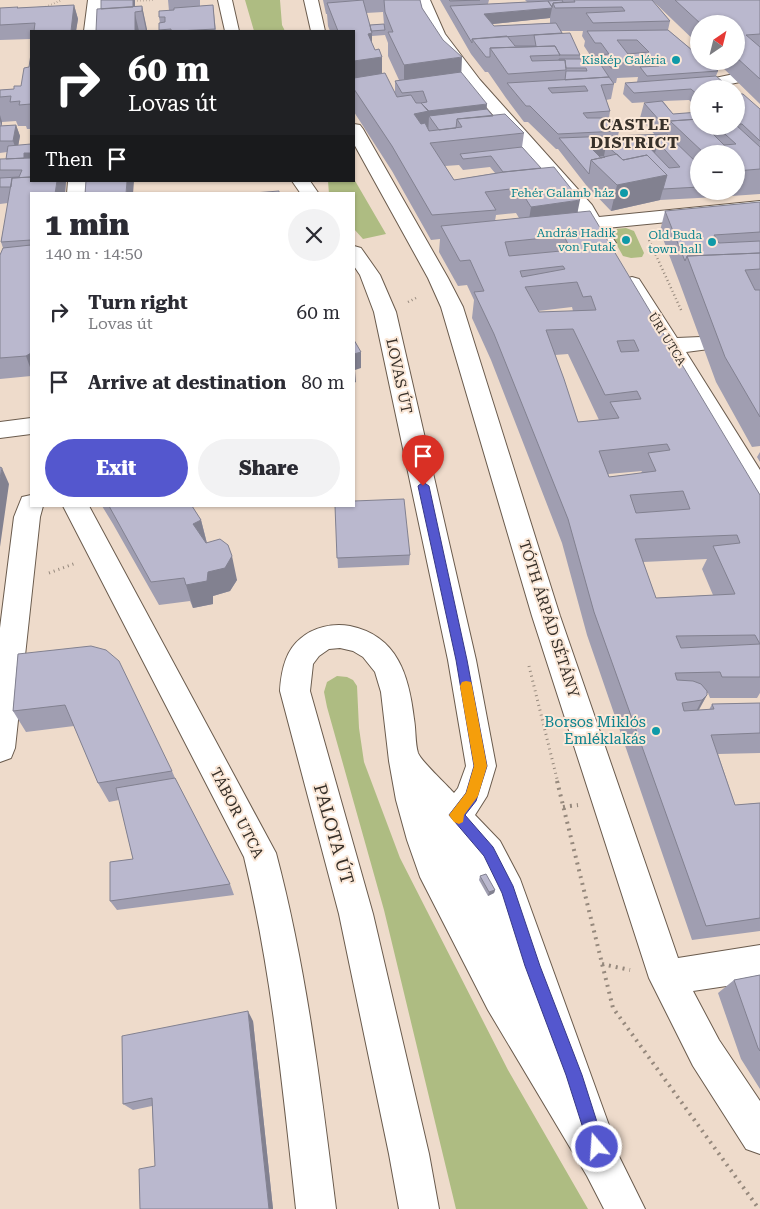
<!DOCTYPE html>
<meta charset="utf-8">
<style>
:root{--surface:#fff;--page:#f2f2f3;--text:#2b2b33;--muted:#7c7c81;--accent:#5457ce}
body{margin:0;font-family:"Roboto Serif",serif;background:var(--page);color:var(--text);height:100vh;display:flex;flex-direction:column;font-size:19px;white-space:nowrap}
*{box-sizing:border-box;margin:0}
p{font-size:16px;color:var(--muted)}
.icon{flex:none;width:28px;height:28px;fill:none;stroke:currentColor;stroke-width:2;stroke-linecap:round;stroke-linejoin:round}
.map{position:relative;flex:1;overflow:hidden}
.drawer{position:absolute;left:30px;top:192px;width:325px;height:315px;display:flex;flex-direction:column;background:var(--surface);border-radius:0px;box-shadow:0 1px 4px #0004}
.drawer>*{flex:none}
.hud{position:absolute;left:30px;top:30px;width:325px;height:152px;border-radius:0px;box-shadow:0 1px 4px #0004;background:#202124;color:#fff;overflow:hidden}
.needle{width:32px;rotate:35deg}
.fabs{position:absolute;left:690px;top:15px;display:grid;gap:10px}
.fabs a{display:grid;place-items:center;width:55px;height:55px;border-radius:50%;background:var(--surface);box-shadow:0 1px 4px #0004;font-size:25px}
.pin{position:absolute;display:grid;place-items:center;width:42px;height:42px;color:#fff;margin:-51px -21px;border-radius:50% 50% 50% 0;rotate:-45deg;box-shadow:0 0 5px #0007}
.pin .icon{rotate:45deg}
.me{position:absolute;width:55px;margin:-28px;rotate:342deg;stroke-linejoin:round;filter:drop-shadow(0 0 4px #0008)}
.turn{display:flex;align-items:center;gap:18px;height:105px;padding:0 15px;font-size:22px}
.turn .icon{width:65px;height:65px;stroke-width:2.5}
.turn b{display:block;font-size:35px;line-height:42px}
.then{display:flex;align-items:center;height:48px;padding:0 15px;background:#0003;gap:10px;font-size:19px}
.round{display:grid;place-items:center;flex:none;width:52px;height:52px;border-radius:26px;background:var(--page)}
.headline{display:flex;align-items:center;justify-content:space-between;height:85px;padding:0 15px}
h1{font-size:30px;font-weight:800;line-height:38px}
.primary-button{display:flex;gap:10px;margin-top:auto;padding:10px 15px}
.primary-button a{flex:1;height:58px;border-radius:30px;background:var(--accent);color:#fff;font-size:20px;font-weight:800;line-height:58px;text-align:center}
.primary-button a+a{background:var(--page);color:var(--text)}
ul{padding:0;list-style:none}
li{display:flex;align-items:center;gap:15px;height:70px;padding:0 15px}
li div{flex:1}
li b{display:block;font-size:19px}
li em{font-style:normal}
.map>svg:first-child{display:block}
.green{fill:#aebc82}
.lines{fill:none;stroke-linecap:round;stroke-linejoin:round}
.minor-casing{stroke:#6a5b4d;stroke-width:2}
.path-far3{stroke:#96897d;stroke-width:2;stroke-dasharray:0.5 2.5;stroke-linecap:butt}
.path-far2{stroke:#96897d;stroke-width:2.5;stroke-dasharray:1 3;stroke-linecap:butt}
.path-far1{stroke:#96897d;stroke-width:3;stroke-dasharray:1 4;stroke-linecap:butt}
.path{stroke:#96897d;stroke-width:4;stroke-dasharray:2 5;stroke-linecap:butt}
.minor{fill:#fff;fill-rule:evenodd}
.wall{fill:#a09eb1;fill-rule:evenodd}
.shaded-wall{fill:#828190}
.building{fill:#bab8ce;stroke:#828190;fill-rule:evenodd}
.route{fill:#5457ce;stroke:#373986}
.slow{fill:#f59e0b}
.culture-dot{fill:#0f9aa8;stroke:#fbe8d8;stroke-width:2}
.labels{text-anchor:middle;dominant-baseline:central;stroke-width:4;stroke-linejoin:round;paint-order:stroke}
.far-culture-label{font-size:12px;fill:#0d838f;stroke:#fbe8d8;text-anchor:end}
.far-street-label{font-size:12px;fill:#373029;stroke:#fbe8d8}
.street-label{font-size:15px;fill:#373029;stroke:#fbe8d8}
.culture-label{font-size:15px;fill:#0d838f;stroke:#fbe8d8;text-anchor:end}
.far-district-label{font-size:16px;font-weight:bold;letter-spacing:1px;fill:#373029;stroke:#fbe8d8}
.near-street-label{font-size:18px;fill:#373029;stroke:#fbe8d8}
</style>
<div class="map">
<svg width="760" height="1209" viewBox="0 0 760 1209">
<rect width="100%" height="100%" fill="#eedbcb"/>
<path class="green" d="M245,0H280L282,25L285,31H254Z
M354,179L386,234L363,239L354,229V194H329L328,181H354Z
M626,228L634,231L644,253L642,257L631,258L623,256L610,233L614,229Z
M337,676L347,677L353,680L357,686L359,728L364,762L400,858L508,1070L588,1209H456L384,910L327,707L324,692L327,682Z"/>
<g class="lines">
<g class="minor-casing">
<path id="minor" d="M88,0H102L99,31H84Z
M218,0H232L239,31H225Z
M304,0H318L325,31H311Z
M416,0H430L445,34L480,80L592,205L599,217L760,201V213L606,228L616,243L613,247L606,249L599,247L591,234L580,238L573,236L570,232L583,222L577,212L468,86L430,34Z
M734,74L740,76L742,79L740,82L721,86L715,84L713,81L715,78Z
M354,124L360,125L363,129L448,278L463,307L560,616L678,958L760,945V981L693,991L719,1040L760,1101V1154L746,1149L693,1066L649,978L532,616L441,307L428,278L354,144Z
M68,181H86L85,194H67Z
M292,181H310L319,194H301Z
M354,246L361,248L380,275L396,312L476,660L496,766L487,796L475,815L500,841L520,879L610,1128L608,1134L645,1209H604L587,1176L488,1010L420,877L407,840L396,800L389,761L381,692L375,672L363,657L353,651L340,648L329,649L319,656L313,664L310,691L373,914L429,1154L439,1209H399L389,1154L339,914L280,691C281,673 285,651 300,639C313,627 333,623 350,626C398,636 409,676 414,719C416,730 415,743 418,753C421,761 447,785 454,793L458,788L466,766L448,660L374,312L360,275L354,266Z
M632,277L639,279L677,338L701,337L709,339L712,344L709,349L686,352L760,470V502L751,500L729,458L622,283L625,279Z
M31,418V434L0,438V422Z
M31,495V506H43L40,517L15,748L11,758L0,762V628L14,517L22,497Z
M63,506H89L276,853C307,970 321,1089 336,1209H296C283,1091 272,973 244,857Z"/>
</g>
<path class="path-far3" d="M131,1L153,0
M43,8L62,0"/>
<path class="path-far2" d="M649,240L682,312
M408,302L416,298"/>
<path class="path-far1" d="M49,573L76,563
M529,666L558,783"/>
<path class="path" d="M557,781L613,1008L759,1209
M563,807L578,805
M602,964L630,970"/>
<use href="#minor" class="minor"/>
</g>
<path class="wall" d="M168,0H200V6L213,5L216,31H159V23H160L159,17L169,11Z
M323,0H420L422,8L461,73L487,109L493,116L524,133L522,147L578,212L760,495V693L757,698H710L708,693H707V695L699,710H709L712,704L760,703V753L718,754L735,805L760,803V931L692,940L587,635L562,543L491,360L472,318L474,300L467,285L458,286L439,252L440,239L431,240L392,171L354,112V31H330L328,26L327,14H326ZM383,12L384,24L370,25L366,13ZM385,35L388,43V56L399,80L395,81V92L382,74L372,44V36ZM459,165L463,170L490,167L495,173L454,180L445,166ZM516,213L519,218L495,221L496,215ZM572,307L573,311L539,312L538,311ZM568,354L599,420L578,422L555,355ZM642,471L641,473L609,477L608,474ZM707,559L702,569L713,595L656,598L643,562Z
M440,0H489L488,4L527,2L525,0H760V104L716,61H736V24H699V45L653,1L670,21L668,30L718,71L716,76L699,89V126H736V93L760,109V194L717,197L660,200L611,211L586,185L558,149H556L528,122H524L506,98L488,72H485L471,54ZM550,18V23L494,26L492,24ZM561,31H583L582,36L585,41L584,46L592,58H597V59H580V55ZM638,77L637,82L625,83L623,94L632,103L648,102L644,103L640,118L655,135L618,136L619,131L609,118L610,111L606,100L611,99L614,84L613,83H616L617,78ZM689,100L693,104L691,113L673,114L663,101ZM699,154H736V191H699Z
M135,4V6H142L147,31H96Z
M74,5L78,19L76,31H31V39L0,40V8H18Z
M31,54V129H27L26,126H18L16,121L2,122V126H0V89V90L14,89L21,86L29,67Z
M16,125L20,136L18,146L66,181L65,194H31V376L0,379V255L3,248L1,242L8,203L0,204V159H6L7,152L0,153V126Z
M760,202V446L752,447L716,382L679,281L660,231L665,211Z
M760,452V462L757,457Z
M102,506H192L201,520L207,543L237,580L230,591L213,596V604L193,608L190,601L159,605L113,524Z
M335,506L410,555L409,565L338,568Z
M18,654L172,771L175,778L230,884L234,895L117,910L110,901L133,859L119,800L109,802L98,783L74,726L26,732L13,711Z
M480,876L495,890L494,893L488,896L479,880Z
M760,975V1089L741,1059L718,993L734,980Z
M253,1021L273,1209H140L155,1166L152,1106L133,1110L123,1104Z"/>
<path class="shaded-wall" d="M133,0H135V14L139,31H135L133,20Z
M74,5L78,19L76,31H71Z
M142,6L147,29V31H146L142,11Z
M552,8L550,18L483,25L484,14Z
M372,33V57L368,34Z
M382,57V81L354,85V61Z
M462,57L461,81L404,89V65Z
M487,104L486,120L457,119L429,116L428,136L414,114L416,112Z
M0,115L2,122V126L0,121Z
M16,125L20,136L17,152L13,141Z
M705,126H714L708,149Z
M658,142L655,153L643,155L646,144Z
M606,145L604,156L588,158L590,147Z
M24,153H31V164L23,163Z
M667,175L660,200L611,211L617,185Z
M57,181H66L65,194H55Z
M127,181H134L133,194H126Z
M580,200L575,225L527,232L531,207Z
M361,352V368L355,370L356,382L354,383V354Z
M31,353V370L26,356Z
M2,468L9,484L0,547V478Z
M201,520L207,544L193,524Z
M232,556L237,580L230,591L213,596V604L193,608L186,585Z
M707,695L695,716L691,721L702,700Z
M495,890L494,893L488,896L489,892Z
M248,1011L253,1021L273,1209H269Z"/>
<path class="building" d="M101,0H133V7L101,9Z
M363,0L372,33L368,34L375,50L379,49L382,57L354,61V31H338L327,3Z
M384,0H420L422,8L443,40L462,57L404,65L388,32H393L385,12Z
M449,0H480L450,1Z
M562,0L563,2L553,3L552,7L548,1Z
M574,0H652L670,21L593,23L586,13L625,11L622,7L555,8L553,3L575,2Z
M675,0H760V34L746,35L760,47V79L736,57V24H701Z
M548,1L552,7V8L484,14L494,26L556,23L562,33L472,39V43L450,6Z
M74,5L71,31H34L35,23L0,25V8L18,7L17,8Z
M213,5L215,29L178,31H171V29L159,30V23L165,22V17H159V11L174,10V8Z
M142,6V11L135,12V31H96L97,9Z
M384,24L385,30L371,31L370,25Z
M668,30L699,56V61H706L718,71L647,76L640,67L659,66L654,61L616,63L619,67L611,68L608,64L604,65L598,55L609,54L601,43H595L587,31ZM617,40H637L649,52L628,54Z
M570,33L580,55H559H560L555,46L490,48V57H486L472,39L507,36L515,46H536L534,35Z
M555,46L560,55L530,56L532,61L565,60L566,70L508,74L490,48Z
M31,54V104L19,105L20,101L10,102L11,96L0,97V90L14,89V86H21L24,68L29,67Z
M559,59H597L609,77L565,80L566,71H587L586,68H566L565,60H559Z
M461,72L487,104L428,111L421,103L427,102L423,91L402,93L395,81Z
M385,73L397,97L411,95L416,103H421L429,111L414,114L421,124L425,123L429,131L462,127L457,119L505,114L524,133L430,143L454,180L504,172L554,167L580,200L531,207L519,188L485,192L496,210L432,215L392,146L354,89V78Z
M716,76L731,89H699V96L691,89L634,93L625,83Z
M609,77L614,84L601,85L610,111L583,113L587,118H610L619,131L558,134L530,106H526L507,83ZM585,86L588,91L552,93L548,88Z
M736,94H743L760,109V141L742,124H736Z
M694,97H699V102Z
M662,101L673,114L699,112V119L670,121L668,130L644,103Z
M487,109L493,116L457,119L456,128L439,130L429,116Z
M699,119V126H705L724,145L736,144L716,126H736V125L760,147V169L736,171V154H705L670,121Z
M16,125L13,141H0V126Z
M667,134L699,165V187L663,189L667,175L647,155L623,160L606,145L590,147L601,158L605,157L591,160L589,174L559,138ZM658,142L680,167L669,168L646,144Z
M31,144V153H24V158L6,159L8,146Z
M522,147L541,168L503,172L491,156L463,159L460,154Z
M617,154L623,160L647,155L667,175L617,185L591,160Z
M31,158V177L12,178L11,187H0V178L19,177L22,170H0V159Z
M31,177V181H57L55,194H31V240L1,242L12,178Z
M86,181H127L126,194H85Z
M279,191V194H241Z
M760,202V232L714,235L719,243L760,241V253L687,256L685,261L665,211Z
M590,211L760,495V644L755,635L676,636L681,648L760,644V677H722L720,672L675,673L677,680L693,681L701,684L707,691V695L702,700L682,703L684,711L714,709L712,704L760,703V733L711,735L735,805L760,803V918L706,926L594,612L568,519L494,334L474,292L484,291L470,260L460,261L441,226ZM564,236L571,250L509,256L505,242ZM563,266L565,269L522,277L520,271ZM577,282L583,297L591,296L596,310L539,312L525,287ZM573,329L605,395L637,391L641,399L610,402L619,418L578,422L564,379L546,330ZM634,340L639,351L621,352L617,341ZM667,444L670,450L648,453L656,471L609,477L599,451ZM683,491L690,509L636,513L630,495ZM737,535L740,543L713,546L735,594L656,598L635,539Z
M31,245V353L26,356L0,358V255L3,248Z
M760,253V269L745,270L755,290H760V417L725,357L687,256Z
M354,340L361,352L354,354Z
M0,467L2,468L0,478Z
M404,499L410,555L337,558L335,506H354V501Z
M109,506H192L201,520L193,524L206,543L220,539L228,545L232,556L225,568L208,572L207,581L186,585L184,578L151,582Z
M91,646L106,650L119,661L172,771L98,783L65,705L13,711L18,654Z
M175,778L230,884L110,901V862L133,859L116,788Z
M486,874L495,890L489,892L480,876Z
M760,975V1051L758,1048L734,980Z
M248,1011L269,1209H140L139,1169L155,1166L152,1098L123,1104L122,1036Z"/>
<path class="route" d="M423,482L429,486L467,660L487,766L476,801L465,815L493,847L513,886L540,966L582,1075L605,1147L603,1153L597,1155L591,1153L589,1147L566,1075L525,966L502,893L484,856L449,815L466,793L474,766L456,660L418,486Z"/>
<path class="slow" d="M466,681L471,682L472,686L487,766L478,796L464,815L463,822L459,824L454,822L449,815L466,793L474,766L460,686L462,682Z"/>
<g class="culture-dot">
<circle cx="676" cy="60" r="5"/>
<circle cx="624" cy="193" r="5"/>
<circle cx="626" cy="240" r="5"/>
<circle cx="712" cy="242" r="5"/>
<circle cx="656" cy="731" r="5"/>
</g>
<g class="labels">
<g class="far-culture-label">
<text x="666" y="60">Kiskép Galéria</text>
<text x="614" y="193">Fehér Galamb ház</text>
<text x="616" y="233">András Hadik<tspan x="616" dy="14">von Futak</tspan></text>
<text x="702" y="235">Old Buda<tspan x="702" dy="14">town hall</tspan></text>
</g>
<g class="far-street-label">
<text transform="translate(667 339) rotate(58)">ÚRI UTCA</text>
</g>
<g class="street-label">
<text transform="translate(399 376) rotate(78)">LOVAS ÚT</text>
<text transform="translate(549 619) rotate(72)">TÓTH ÁRPÁD SÉTÁNY</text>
<text transform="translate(237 813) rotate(63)">TÁBOR UTCA</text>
</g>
<g class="culture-label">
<text x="646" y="722">Borsos Miklós<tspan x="646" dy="17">Emléklakás</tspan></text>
</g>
<g class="far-district-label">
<text x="635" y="124">CASTLE<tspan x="635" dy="18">DISTRICT</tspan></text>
</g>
<g class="near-street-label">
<text transform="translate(334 834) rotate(74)">PALOTA ÚT</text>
</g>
</g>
</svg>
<div class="fabs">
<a><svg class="needle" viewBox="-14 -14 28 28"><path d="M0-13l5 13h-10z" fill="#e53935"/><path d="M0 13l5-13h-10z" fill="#7c7c81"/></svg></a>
<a>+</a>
<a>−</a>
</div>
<div class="pin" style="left:423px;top:486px;background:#d93025"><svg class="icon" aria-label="arrive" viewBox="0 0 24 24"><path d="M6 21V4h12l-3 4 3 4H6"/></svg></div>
<svg class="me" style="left:597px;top:1147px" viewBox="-20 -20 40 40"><circle r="17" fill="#5457ce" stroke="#fff" stroke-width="3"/><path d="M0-11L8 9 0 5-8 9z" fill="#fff"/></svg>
<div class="hud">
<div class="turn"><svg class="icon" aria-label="right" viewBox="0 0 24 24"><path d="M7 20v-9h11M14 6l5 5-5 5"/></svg><div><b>60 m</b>Lovas út</div></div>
<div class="then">Then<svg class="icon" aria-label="arrive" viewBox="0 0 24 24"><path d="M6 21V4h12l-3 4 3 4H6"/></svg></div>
</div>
<section class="drawer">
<div class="headline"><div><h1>1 min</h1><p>140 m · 14:50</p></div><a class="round"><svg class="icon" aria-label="close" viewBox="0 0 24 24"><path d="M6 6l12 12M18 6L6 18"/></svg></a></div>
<ul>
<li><svg class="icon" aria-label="right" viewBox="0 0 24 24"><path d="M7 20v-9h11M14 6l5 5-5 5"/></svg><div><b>Turn right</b><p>Lovas út</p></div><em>60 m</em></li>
<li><svg class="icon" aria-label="arrive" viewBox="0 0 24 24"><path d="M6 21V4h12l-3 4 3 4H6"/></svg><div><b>Arrive at destination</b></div><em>80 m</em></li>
</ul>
<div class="primary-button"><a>Exit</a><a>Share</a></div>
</section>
</div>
